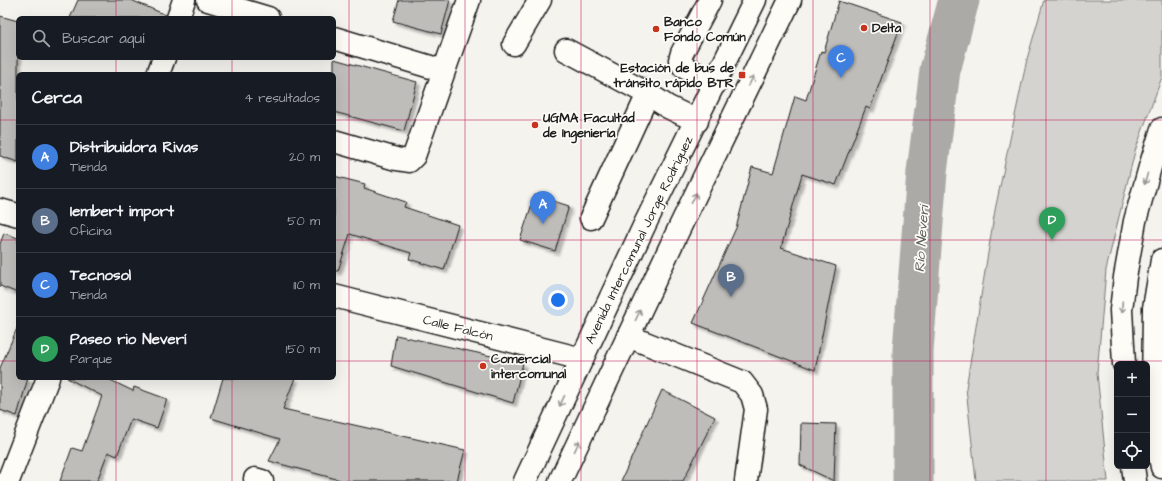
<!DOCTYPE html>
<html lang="es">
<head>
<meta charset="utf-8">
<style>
	body { margin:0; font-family:"Architects Daughter",sans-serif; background:#20242c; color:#f1f3f6 }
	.controls { position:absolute; right:12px; bottom:12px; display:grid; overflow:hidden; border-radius:6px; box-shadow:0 4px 16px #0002 }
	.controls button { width:36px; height:36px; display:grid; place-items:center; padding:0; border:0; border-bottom:1px solid #363941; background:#171b24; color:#f1f3f6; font:20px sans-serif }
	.you { position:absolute; left:558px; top:300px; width:14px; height:14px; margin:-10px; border:3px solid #fff; border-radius:50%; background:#1a73e8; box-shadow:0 0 0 6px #1a73e833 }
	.badge { display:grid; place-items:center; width:26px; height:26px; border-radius:50%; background:#ea580c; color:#fff; font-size:13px; font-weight:700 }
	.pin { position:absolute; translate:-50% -33px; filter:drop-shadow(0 1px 2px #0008) }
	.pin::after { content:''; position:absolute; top:21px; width:14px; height:12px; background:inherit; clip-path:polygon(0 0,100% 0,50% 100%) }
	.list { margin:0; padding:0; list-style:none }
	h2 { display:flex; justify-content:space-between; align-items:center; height:52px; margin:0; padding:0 16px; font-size:17px }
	h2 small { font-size:13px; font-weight:400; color:#9ea1a6 }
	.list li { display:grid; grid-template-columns:26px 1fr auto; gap:12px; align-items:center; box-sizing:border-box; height:64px; padding:0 16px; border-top:1px solid #363941 }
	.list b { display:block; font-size:15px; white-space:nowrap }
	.list p { margin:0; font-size:13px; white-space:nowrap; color:#9ea1a6 }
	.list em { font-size:13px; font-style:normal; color:#9ea1a6 }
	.icon { flex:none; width:22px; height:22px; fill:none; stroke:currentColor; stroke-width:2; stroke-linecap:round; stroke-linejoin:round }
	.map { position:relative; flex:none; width:1162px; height:481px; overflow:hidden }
	.search { position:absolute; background:#171b24; box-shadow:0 4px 16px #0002; left:16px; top:16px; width:320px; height:44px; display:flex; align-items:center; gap:10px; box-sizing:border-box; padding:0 14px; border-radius:6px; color:#9ea1a6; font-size:15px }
	.panel { position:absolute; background:#171b24; box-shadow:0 4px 16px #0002; left:16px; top:72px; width:320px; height:308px; border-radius:6px }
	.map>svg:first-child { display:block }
	.green { fill:#d4d3cf; stroke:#787876 }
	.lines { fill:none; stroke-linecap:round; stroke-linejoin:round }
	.river { stroke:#abaaa6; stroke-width:41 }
	.building { fill:#bebdba; stroke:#1c1c1c; filter:url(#shadow) }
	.minor-casing { stroke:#1c1c1c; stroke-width:25 }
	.major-casing { stroke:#1c1c1c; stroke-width:25 }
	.minor { stroke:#fdfcf7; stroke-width:22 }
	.major { stroke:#fdfcf7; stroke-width:22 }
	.oneway { stroke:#989794 }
	.grid { fill:none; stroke:#c2185b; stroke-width:1; stroke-opacity:0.55 }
	.poi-dot { fill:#c8321e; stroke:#fdfcf7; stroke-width:1.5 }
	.labels { text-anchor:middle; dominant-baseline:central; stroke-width:3.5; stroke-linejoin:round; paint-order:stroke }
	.poi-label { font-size:13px; font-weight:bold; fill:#1c1c1c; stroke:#fdfcf7; text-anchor:start }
	.street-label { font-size:13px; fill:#1c1c1c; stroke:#fdfcf7 }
	.water-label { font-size:14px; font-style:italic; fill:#5c5c5a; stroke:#fdfcf7 }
</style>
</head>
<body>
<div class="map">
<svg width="1162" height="481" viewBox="0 0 1162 481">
	<defs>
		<filter id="shadow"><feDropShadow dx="3.5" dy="3.5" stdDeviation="1" flood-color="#0004"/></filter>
	</defs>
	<rect width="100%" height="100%" fill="#f4f3ee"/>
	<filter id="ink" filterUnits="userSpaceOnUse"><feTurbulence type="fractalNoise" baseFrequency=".025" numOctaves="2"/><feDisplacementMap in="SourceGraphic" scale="8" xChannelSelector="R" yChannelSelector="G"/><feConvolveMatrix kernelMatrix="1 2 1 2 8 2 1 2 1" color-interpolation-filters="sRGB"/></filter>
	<g filter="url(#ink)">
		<!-- green -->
		<path class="green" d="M1044,0H1162V77L1135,151L1106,270L1097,373L1108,481H976L966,388L995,210L1027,59Z"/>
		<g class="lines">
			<!-- river -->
			<path class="river" d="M913,481V350L927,172L940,70L959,0"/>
		</g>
		<!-- building -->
		<path class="building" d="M78,0H131L166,15V18H70Z
			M399,0H450L441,34L393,21Z
			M839,1L902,22L870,109L866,107L836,185L802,174L781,248L836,266L815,370L693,323L736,228L752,167L773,173L795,96L806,100L821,51L824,52Z
			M0,16L18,21V162L0,156Z
			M334,59L417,82L404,131L334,112Z
			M334,176L365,184L364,188L406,202L404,207L458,225L444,270L409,259L411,253L350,234L338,271H334Z
			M535,195L569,206L555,251L520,240Z
			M4,233L18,238V293L0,286V244Z
			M18,326V378H28L17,416L0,410V368Z
			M396,335L523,363L513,403L391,366Z
			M67,378H106L133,391L134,387L167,399L157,428L131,419L117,456L108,452L97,481H60L72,448L82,451L102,396Z
			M223,378H295L283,409L465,450L457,481H344L269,461L280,439L211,418Z
			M662,390L715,417L683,481H621Z
			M801,423L836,424L834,481L800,465Z"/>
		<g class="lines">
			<!-- minor casing -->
			<g class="minor-casing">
				<path id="minor" d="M208,0L268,18
					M710,0L682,53L680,60L684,67L715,84
					M178,18L184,0
					M334,38L444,71L469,0
					M514,44L540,0
					M566,50L648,94L668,107L697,121
					M158,74L164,58
					M334,141L396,159L409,161L414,156L444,71
					M0,210L18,215
					M591,218L648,94
					M1162,260L1154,308L1153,399L1159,452L1162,467
					M334,296L582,359
					M628,336L742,382L752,395L756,409L746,481
					M1124,364L1121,310L1125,277L1135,221L1150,167L1162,129
					M1133,466L1135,481
					M255,479L262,481
					M8,481L48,378"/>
			</g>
			<!-- major casing -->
			<g class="major-casing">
				<path id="major" d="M525,481L645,224L755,0
					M560,481L676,235L790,0"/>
			</g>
			<!-- minor -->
			<use href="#minor" class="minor"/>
			<!-- major -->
			<use href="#major" class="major"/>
		</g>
		<!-- one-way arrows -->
		<defs><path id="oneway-shaft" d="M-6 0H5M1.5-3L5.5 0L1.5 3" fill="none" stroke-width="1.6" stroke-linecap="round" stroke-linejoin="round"/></defs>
		<g class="oneway">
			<use href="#oneway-shaft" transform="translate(751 81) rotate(-64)"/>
			<use href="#oneway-shaft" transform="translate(1146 179) rotate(105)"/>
			<use href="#oneway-shaft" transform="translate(694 198) rotate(-64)"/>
			<use href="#oneway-shaft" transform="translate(1122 307) rotate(93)"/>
			<use href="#oneway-shaft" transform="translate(638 315) rotate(-65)"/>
			<use href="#oneway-shaft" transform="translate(562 401) rotate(115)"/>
			<use href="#oneway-shaft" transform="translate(577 446) rotate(-65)"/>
		</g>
	</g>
	<!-- grid -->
	<path class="grid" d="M116,0V18M232,0V18M349,0V481M465,0V481M581,0V481M697,0V481M813,0V481M930,0V481M1046,0V481M116,58V74M232,58V74M0,120H18M334,120H1162M0,240H18M334,240H1162M0,361H18M334,361H1162M116,378V481M232,378V481"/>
	<!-- markers -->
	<g class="poi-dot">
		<circle cx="864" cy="28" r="4"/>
		<circle cx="656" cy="29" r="4"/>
		<rect x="738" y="71" width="8" height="8" rx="2"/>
		<circle cx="535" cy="125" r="4"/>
		<circle cx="483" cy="366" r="4"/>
	</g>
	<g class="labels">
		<!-- poi labels -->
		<g class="poi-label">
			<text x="664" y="22">Banco<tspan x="664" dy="15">Fondo Común</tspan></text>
			<text x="872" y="28">Delta</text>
			<text x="734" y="68" text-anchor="end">Estación de bus de<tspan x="734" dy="15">tránsito rápido BTR</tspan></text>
			<text x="543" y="118">UGMA Facultad<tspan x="543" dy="15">de Ingeniería</tspan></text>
			<text x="491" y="359">Comercial<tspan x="491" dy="15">intercomunal</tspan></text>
		</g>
		<!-- street labels -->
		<g class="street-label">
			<text transform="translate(639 240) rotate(-64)">Avenida Intercomunal Jorge Rodriguez</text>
			<text transform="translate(458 328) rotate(14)">Calle Falcón</text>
		</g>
		<!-- water labels -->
		<g class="water-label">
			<text transform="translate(922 239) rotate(-86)">Río Neverí</text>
		</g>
	</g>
</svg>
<div class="controls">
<button>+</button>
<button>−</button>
<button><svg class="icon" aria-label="locate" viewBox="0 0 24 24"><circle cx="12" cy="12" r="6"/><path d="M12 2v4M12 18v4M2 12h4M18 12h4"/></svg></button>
</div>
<div class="you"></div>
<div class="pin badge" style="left:543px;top:224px;background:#3f7fe0">A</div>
<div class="pin badge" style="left:731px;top:297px;background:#5c6f8a">B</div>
<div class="pin badge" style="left:841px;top:78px;background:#3f7fe0">C</div>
<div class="pin badge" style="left:1052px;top:240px;background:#2e9e5b">D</div>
<div class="search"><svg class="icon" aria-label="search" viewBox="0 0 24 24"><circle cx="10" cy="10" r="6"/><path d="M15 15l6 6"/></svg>Buscar aquí</div>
<section class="panel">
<h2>Cerca<small>4 resultados</small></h2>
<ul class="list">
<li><span class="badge" style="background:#3f7fe0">A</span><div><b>Distribuidora Rivas</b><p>Tienda</p></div><em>20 m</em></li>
<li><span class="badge" style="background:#5c6f8a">B</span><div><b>Iembert import</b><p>Oficina</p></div><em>50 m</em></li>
<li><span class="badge" style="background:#3f7fe0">C</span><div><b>Tecnosol</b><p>Tienda</p></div><em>110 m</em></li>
<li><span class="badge" style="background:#2e9e5b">D</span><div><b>Paseo rio Neverí</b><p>Parque</p></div><em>150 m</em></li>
</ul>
</section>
</div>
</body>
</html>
